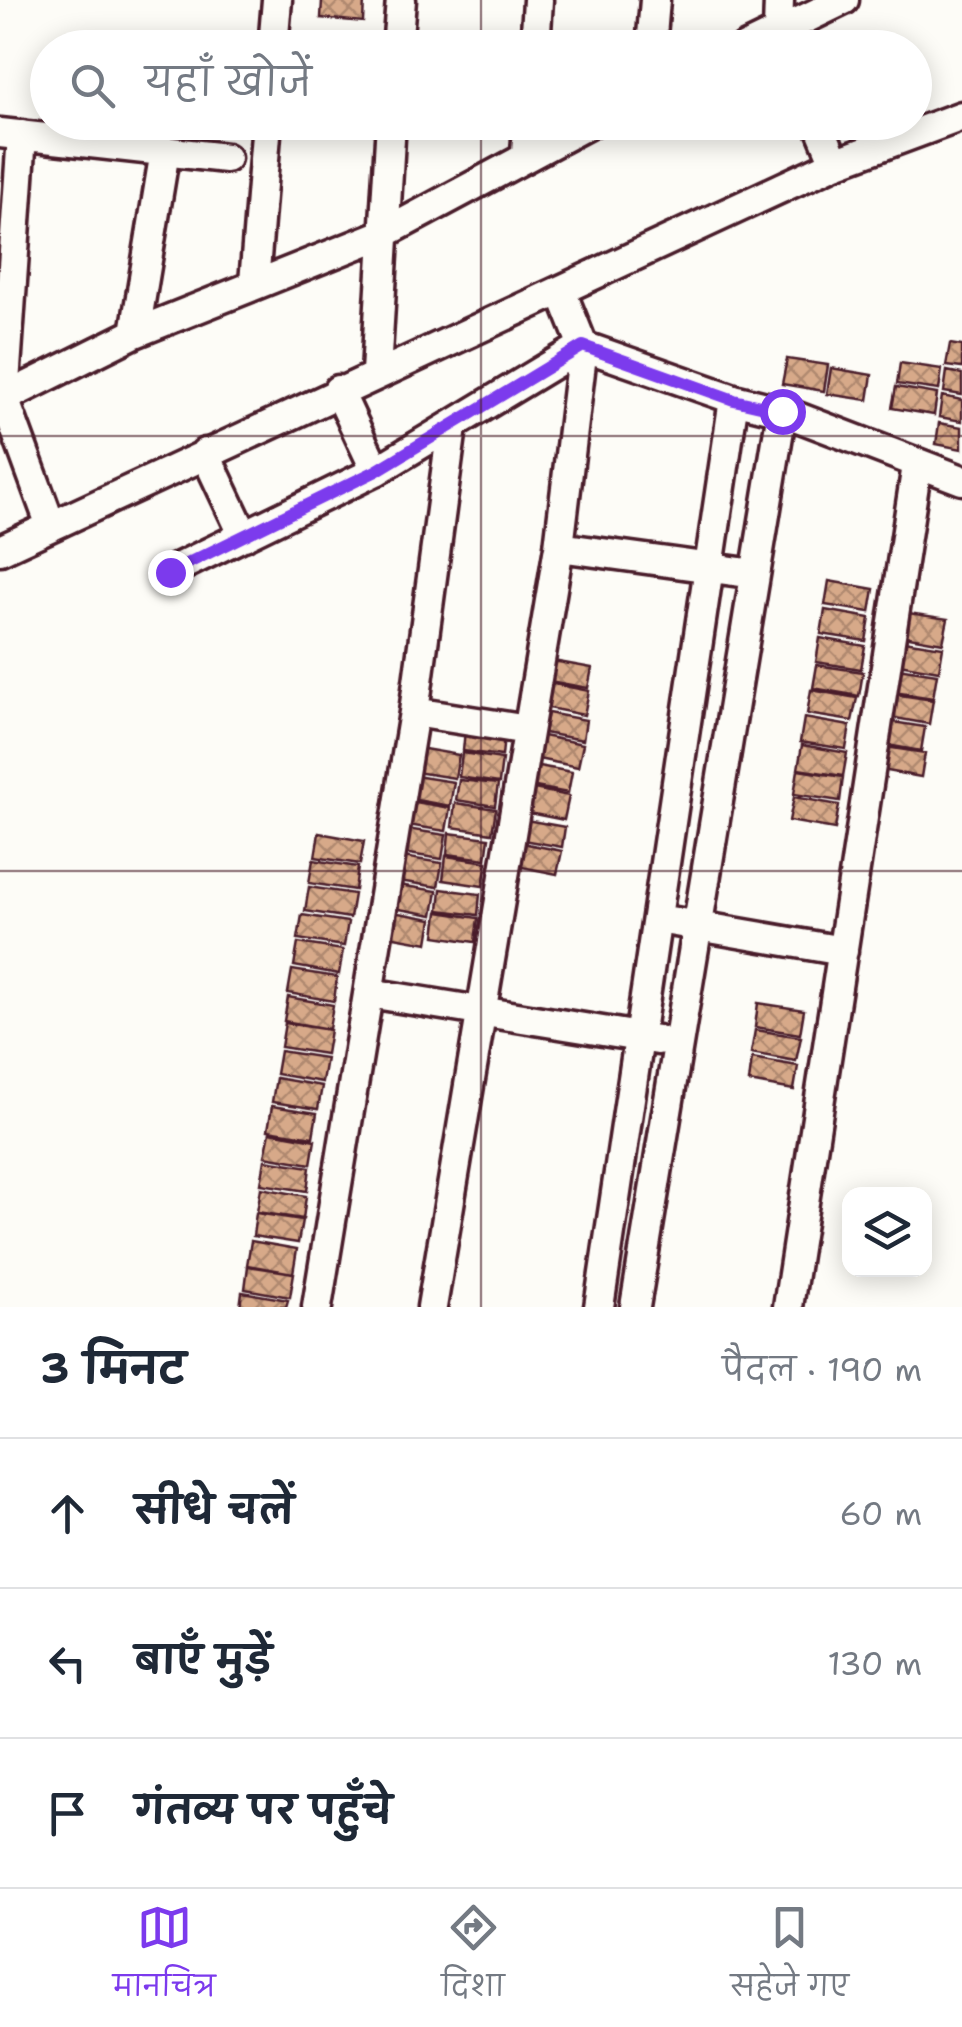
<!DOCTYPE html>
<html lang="hi">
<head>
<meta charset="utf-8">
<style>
	body { margin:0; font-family:"Shantell Sans","Playpen Sans Deva",sans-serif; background:#f6f6f7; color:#1f2937 }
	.controls { position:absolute; right:30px; bottom:30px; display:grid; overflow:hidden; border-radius:20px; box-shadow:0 5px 25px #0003 }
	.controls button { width:90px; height:90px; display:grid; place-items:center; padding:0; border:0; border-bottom:2px solid #e0e1e3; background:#fff; color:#1f2937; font:50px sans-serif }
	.stop { position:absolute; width:30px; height:30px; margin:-22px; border:8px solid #7c3aed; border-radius:50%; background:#fff }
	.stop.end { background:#7c3aed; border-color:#fff; box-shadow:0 2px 10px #0008 }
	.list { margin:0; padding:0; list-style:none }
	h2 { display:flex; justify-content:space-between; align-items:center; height:130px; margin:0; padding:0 40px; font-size:42px }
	h2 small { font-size:32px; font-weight:400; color:#747a83 }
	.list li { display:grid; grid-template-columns:65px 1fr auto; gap:30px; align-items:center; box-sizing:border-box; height:150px; padding:0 40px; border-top:2px solid #e0e1e3 }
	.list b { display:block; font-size:38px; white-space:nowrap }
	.list em { font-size:32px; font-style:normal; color:#747a83 }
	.icon { flex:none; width:55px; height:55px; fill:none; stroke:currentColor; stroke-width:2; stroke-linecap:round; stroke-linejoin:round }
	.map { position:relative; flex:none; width:962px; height:1307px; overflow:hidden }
	.search { position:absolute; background:#fff; box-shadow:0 5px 25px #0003; left:30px; right:30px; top:30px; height:110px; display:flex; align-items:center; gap:25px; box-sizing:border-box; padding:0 35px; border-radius:55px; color:#747a83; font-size:38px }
	.sheet { height:580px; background:#fff }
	nav { display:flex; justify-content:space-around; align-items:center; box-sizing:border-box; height:140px; border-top:2px solid #e0e1e3; background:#fff; font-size:28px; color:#747a83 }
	nav a { display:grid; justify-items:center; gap:5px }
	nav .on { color:#7c3aed }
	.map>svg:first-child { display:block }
	.building { fill:url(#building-cross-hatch); stroke:#4a1f2b; stroke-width:2.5 }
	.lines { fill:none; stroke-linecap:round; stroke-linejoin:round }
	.minor-casing { stroke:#4a1f2b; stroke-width:35 }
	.minor { stroke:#fdfcf7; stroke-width:28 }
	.route { stroke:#7c3aed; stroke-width:12 }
	.grid { fill:none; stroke:#4a1f2b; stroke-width:2.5; stroke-opacity:0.55 }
</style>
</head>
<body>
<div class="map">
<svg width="962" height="1307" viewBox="0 0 962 1307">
	<defs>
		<pattern id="building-cross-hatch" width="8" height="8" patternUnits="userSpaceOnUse" patternTransform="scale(2.5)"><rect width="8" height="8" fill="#d7a989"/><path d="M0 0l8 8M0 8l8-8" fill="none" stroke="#b08970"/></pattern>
	</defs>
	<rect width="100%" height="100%" fill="#fdfcf7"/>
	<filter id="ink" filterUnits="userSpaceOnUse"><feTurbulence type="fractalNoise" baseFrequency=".01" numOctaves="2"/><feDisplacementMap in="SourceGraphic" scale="20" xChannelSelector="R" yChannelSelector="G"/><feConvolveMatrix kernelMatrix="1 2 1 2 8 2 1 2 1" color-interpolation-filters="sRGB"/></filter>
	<g filter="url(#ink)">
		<!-- building -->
		<path class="building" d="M322,0H364L363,22L321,18Z
			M950,344L962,346V368L946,366Z
			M787,359L828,365L824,391L782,384Z
			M900,363L942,369L939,390L897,384Z
			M831,368L872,375L868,400L827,394Z
			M947,371L962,374V395L944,392Z
			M896,387L937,394L934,415L892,408Z
			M942,396L962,400V421L939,417Z
			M939,423L962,427V449L936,444Z
			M829,581L874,589L870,612L825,605Z
			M825,610L870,618L866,641L821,634Z
			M902,612L948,619L943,643L898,635Z
			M820,638L865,646L861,669L816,662Z
			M897,640L943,647L939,671L893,663Z
			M553,661L592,668L588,688L549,681Z
			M817,665L863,672L859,696L813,688Z
			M891,667L937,674L933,698L887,691Z
			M549,683L589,691L584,715L544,707Z
			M811,690L857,698L852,721L807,714Z
			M887,693L933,700L929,724L884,716Z
			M548,713L586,720L583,740L544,733Z
			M804,718L850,726L846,749L800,742Z
			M880,720L925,727L921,751L876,743Z
			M465,730L504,735L502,756L463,751Z
			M543,736L583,744L578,767L538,759Z
			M802,745L847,753L843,776L798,769Z
			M879,746L925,753L921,777L876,769Z
			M413,747L459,755L455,778L409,771Z
			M462,753L502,759L499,783L459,777Z
			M533,765L572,772L568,793L530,786Z
			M798,770L843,777L840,801L794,794Z
			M409,775L454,782L450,806L405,798Z
			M459,780L498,784L495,806L456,800Z
			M529,788L569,796L564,820L524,812Z
			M794,797L839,805L835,829L789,821Z
			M404,800L450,808L446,831L401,824Z
			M455,803L496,809L492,833L452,827Z
			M526,820L565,827L562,847L523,840Z
			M400,828L446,835L442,859L396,852Z
			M319,833L364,841L360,864L315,857Z
			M449,833L489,838L486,859L447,854Z
			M522,843L562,851L557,874L517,866Z
			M396,856L442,863L438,887L392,880Z
			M446,856L487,862L483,886L443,880Z
			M313,860L358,867L355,890L309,883Z
			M392,884L437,891L433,915L388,907Z
			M309,887L354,894L350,918L305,911Z
			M441,889L480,894L478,915L439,910Z
			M387,911L432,919L428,943L383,935Z
			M438,912L478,918L475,942L435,936Z
			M302,915L348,922L344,946L298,939Z
			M298,943L343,950L339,974L294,966Z
			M292,970L337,977L334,1001L288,993Z
			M288,997L333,1005L329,1029L284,1021Z
			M758,1003L804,1010L800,1034L755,1027Z
			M285,1023L330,1030L326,1054L281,1047Z
			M755,1030L801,1037L796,1061L751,1053Z
			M280,1051L326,1058L322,1082L276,1074Z
			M752,1058L798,1066L794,1090L749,1082Z
			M276,1078L322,1086L318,1109L272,1102Z
			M272,1106L317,1113L313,1137L268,1130Z
			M270,1132L315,1140L311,1164L265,1156Z
			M265,1160L310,1167L307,1191L261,1184Z
			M261,1188L306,1196L303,1219L257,1212Z
			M256,1213L302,1220L298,1243L253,1236Z
			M251,1241L297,1249L293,1273L247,1265Z
			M248,1266L294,1273L290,1297L245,1289Z
			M242,1292L288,1300L286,1307H240Z"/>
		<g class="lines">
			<!-- minor casing -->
			<g class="minor-casing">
				<path id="minor" d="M779,0L778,31L785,46
					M273,48L277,0
					M397,48L401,0
					M535,48L538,0
					M651,48L655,0
					M745,48L844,0
					M818,122L835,163
					M0,133L226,158
					M22,135L4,398L51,526
					M526,154L528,122
					M254,283L267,122
					M135,333L165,151
					M376,372L391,122
					M338,390L376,471
					M0,400L135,333L383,234L592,122
					M205,453L244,536
					M559,547L755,574
					M0,550L835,163L962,116
					M169,572L376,471L583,346L734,399L782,411L962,480
					M414,712L528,730
					M658,919L843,951
					M369,993L658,1040
					M317,1307L414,712L452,427
					M432,1307L559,547L583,346L561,291
					M599,1307L734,399
					M635,1307L782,411
					M788,1307L917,465"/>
			</g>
			<!-- minor -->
			<use href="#minor" class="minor"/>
		</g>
	</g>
	<g class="lines" filter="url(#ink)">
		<!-- route -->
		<path class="route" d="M170,572L376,471L583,346L734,400L782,411"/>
	</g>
	<!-- grid -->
	<path class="grid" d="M481,0V48M481,122V1307M0,436H962M0,871H962"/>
</svg>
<div class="controls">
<button><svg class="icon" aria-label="layers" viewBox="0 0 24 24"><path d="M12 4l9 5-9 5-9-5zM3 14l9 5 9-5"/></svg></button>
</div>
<div class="stop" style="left:782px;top:411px"></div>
<div class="stop end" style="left:170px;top:572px"></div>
<div class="search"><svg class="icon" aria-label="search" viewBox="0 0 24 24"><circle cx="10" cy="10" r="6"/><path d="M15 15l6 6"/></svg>यहाँ खोजें</div>
</div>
<section class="sheet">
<h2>3 मिनट<small>पैदल · 190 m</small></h2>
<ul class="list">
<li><svg class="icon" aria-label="ahead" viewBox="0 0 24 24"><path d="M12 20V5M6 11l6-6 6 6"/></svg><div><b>सीधे चलें</b></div><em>60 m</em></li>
<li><svg class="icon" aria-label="left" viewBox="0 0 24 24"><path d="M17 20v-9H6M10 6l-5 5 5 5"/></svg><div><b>बाएँ मुड़ें</b></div><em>130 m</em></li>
<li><svg class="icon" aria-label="arrive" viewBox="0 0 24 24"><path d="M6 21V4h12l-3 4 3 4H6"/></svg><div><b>गंतव्य पर पहुँचे</b></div></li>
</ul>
</section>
<nav>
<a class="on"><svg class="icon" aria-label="map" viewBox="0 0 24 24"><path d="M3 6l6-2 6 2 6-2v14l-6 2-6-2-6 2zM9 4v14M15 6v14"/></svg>मानचित्र</a>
<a><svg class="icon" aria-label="directions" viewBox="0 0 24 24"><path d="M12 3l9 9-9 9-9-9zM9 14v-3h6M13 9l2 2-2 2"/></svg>दिशा</a>
<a><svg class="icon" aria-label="saved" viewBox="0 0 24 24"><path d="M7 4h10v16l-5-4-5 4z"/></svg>सहेजे गए</a>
</nav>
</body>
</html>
